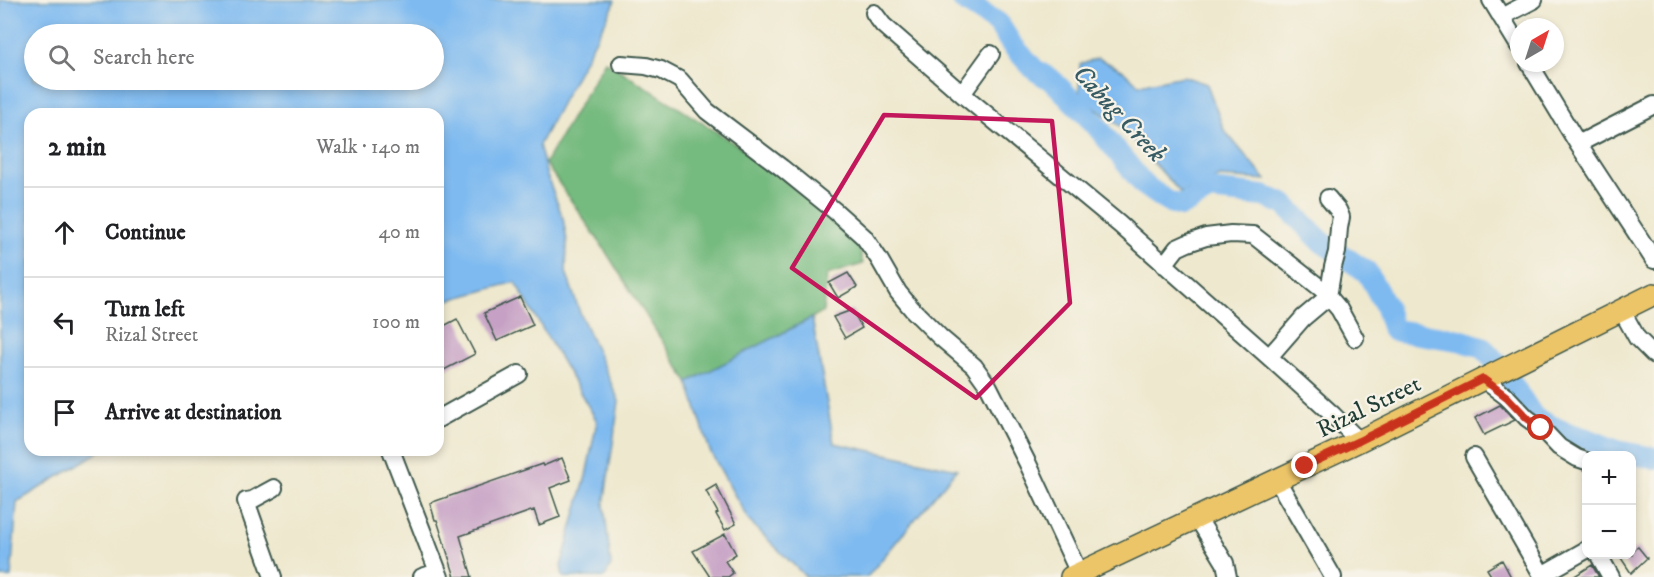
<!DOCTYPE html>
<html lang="en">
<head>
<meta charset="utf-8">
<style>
	body { margin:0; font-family:"IM FELL DW Pica",serif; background:#f2f2f2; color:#202124 }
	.controls { position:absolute; right:18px; bottom:18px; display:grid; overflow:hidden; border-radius:12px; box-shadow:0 3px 9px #0003 }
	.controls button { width:54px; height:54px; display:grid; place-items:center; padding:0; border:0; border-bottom:2px solid #e0e0e0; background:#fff; color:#202124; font:30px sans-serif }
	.compass { position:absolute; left:1510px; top:18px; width:54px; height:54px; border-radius:50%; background:#fff; box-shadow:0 3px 9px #0003; rotate:39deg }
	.stop { position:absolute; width:18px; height:18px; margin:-14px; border:4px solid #c8321e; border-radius:50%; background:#fff }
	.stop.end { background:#c8321e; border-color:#fff; box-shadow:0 2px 6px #0008 }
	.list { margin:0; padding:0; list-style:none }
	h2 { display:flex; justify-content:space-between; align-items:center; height:78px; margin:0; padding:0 24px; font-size:26px }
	h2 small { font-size:20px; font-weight:400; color:#757577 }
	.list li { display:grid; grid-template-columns:39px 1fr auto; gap:18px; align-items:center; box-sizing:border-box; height:90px; padding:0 24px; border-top:2px solid #e0e0e0 }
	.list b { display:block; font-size:22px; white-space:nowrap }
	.list p { margin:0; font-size:20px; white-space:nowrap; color:#757577 }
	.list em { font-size:20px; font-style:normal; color:#757577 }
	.icon { flex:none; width:33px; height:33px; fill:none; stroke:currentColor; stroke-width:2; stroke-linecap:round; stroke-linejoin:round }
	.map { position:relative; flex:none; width:1654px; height:577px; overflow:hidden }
	.search { position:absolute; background:#fff; box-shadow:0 3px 9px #0003; left:24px; top:24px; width:420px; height:66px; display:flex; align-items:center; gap:15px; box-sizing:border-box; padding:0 21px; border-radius:33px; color:#757577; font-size:22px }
	.panel { position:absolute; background:#fff; box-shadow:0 3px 9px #0003; left:24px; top:108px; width:420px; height:348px; border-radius:18px }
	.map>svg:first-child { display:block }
	.forest { fill:#75ba7e; stroke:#4a7c59; stroke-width:1.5 }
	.water { fill:#7ebaf0; stroke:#4e7c92; stroke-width:1.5; fill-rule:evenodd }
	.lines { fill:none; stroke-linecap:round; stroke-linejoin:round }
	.river { stroke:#7ebaf0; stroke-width:22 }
	.building { fill:#c6a0c5 }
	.minor-casing { stroke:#3e574b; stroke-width:20 }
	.major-casing { stroke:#3e574b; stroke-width:24 }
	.minor { stroke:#fff; stroke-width:16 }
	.major { stroke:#edc569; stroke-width:21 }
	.route { stroke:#c8321e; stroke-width:8 }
	.marked { fill:none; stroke:#c2185b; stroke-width:4.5; stroke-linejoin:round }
	.labels { text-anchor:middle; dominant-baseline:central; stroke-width:4.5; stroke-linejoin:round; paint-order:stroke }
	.street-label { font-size:24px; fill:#1f3d34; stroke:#f7f3e8 }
	.water-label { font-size:26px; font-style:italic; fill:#375c63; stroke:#f7f3e8 }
</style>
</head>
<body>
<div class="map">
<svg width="1654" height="577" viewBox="0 0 1654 577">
	<rect width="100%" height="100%" fill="#f7f3e8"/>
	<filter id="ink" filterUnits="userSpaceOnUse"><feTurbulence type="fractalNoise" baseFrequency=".0167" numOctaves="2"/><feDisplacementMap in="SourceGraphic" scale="12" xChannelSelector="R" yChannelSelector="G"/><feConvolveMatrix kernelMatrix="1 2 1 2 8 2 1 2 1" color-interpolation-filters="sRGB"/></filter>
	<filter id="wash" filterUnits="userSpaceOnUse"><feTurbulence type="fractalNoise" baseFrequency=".008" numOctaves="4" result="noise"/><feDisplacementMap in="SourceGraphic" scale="24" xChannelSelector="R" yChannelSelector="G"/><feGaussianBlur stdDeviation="1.35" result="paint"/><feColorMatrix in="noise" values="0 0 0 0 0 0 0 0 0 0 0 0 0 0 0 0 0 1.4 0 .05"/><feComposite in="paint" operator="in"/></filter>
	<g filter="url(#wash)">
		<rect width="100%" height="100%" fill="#eee8ce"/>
		<!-- forest -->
		<path class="forest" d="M605,61L756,157L858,240L863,264L827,275L823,312L688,382L601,244L545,163Z"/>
		<!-- water -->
		<path class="water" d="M0,0H615L613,7L539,145L547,176L563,218L567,241L566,272L580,313L619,401L604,505L611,565L605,577H563L561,566L586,476L597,421L515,282L438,303V114H30V450H102L17,502L11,577H0ZM434,34V80H34V34Z
			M1098,58L1122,70L1139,85L1183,76L1207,84L1224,130L1266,180L1220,177L1181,193L1120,126L1079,97L1080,64Z
			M812,318L834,443L957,469L867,577H806L749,521L710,451L688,382Z"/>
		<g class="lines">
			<!-- river -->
			<path class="river" d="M963,0L998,23L1012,45L1035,70L1053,81L1095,124L1144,185L1167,201L1181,206L1210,190L1263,196L1284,204L1322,242L1367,272L1385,305L1393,330L1459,340L1482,347L1503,370L1534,418L1564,432L1587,439L1617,451L1654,458"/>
		</g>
		<g id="blocks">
			<!-- building -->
			<path class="building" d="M848,273L857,287L838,298L829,283Z
				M520,297L533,325L497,341L484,313Z
				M852,310L862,328L845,338L833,317Z
				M457,319L475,354L438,373V329Z
				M1500,405L1515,420L1484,435L1475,418Z
				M562,458L571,480L550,488L560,517L539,525L534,510L460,536L472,577H455L437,520H435L430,503L542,464L543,466Z
				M716,485L736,524L725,530L716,514L718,513L706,491Z
				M725,534L736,554L725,561L733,573L728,577H710L693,551Z
				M1638,547L1647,558L1631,573L1621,558L1626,555H1632V551Z
				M1502,560L1511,577H1492L1487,569Z
				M1592,565L1599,577H1573Z"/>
		</g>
	</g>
	<g filter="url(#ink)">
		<use href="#blocks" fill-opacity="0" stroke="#3e574b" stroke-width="1.5"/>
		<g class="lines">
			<!-- minor casing -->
			<g class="minor-casing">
				<path id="minor" d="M1491,0L1519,46
					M874,13L883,25L962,94
					M1501,17L1534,0
					M991,54L962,94L1119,224L1269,357L1333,415L1359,441
					M1529,63L1578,144L1654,260
					M621,64L646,66L661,70L680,80L707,111L782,168L835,211L864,237L879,259L898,292L912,309L940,337L974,366L989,387L1028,464L1079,573
					M1578,144L1654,105
					M1164,265L1177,248L1188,243L1206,237L1231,234L1253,235L1323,290L1339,309L1355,338
					M1622,311L1637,338L1654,355
					M1269,357L1303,318L1328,297L1333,267L1337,252L1339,228L1341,217L1338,210L1328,198
					M1483,379L1507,397L1527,418L1541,428L1559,447L1577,458L1586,461
					M438,419L519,374
					M391,450L440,577
					M1474,457L1542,575L1586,550
					M1277,480L1333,577
					M1197,517L1225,563L1228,577
					M1598,554L1611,577
					M273,577L246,501L252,500L274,488
					M422,577L438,572"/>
			</g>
			<!-- major casing -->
			<g class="major-casing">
				<path id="major" d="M1071,577L1359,441L1654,294"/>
			</g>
			<!-- minor -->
			<use href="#minor" class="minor"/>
			<!-- major -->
			<use href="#major" class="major"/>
		</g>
	</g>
	<g class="lines" filter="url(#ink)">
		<!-- route -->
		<path class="route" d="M1305,466L1359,441L1483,379L1507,397L1527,418L1541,428"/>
	</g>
	<!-- marked area -->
	<path class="marked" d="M884,115L1052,121L1070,303L976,398L792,268Z"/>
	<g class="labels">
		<!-- street labels -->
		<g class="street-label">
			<text transform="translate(1369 407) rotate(-26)">Rizal Street</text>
		</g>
		<!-- water labels -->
		<g class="water-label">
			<text transform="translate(1119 114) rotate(47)">Cabug Creek</text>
		</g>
	</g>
</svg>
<div class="controls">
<button>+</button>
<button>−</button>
</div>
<svg class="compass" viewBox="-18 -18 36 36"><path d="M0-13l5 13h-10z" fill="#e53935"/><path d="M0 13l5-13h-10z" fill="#757577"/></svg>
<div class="stop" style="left:1541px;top:428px"></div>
<div class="stop end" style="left:1305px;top:466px"></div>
<div class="search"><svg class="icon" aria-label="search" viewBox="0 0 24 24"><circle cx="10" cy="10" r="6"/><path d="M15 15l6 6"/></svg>Search here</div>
<section class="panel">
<h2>2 min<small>Walk · 140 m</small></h2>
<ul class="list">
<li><svg class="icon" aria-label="ahead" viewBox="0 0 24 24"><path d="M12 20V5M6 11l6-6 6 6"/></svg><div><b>Continue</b></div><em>40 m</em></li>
<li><svg class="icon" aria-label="left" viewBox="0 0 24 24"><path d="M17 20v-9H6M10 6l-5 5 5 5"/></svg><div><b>Turn left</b><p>Rizal Street</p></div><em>100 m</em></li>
<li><svg class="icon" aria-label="arrive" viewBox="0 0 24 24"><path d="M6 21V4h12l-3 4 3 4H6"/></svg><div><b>Arrive at destination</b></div></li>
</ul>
</section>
</div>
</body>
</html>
